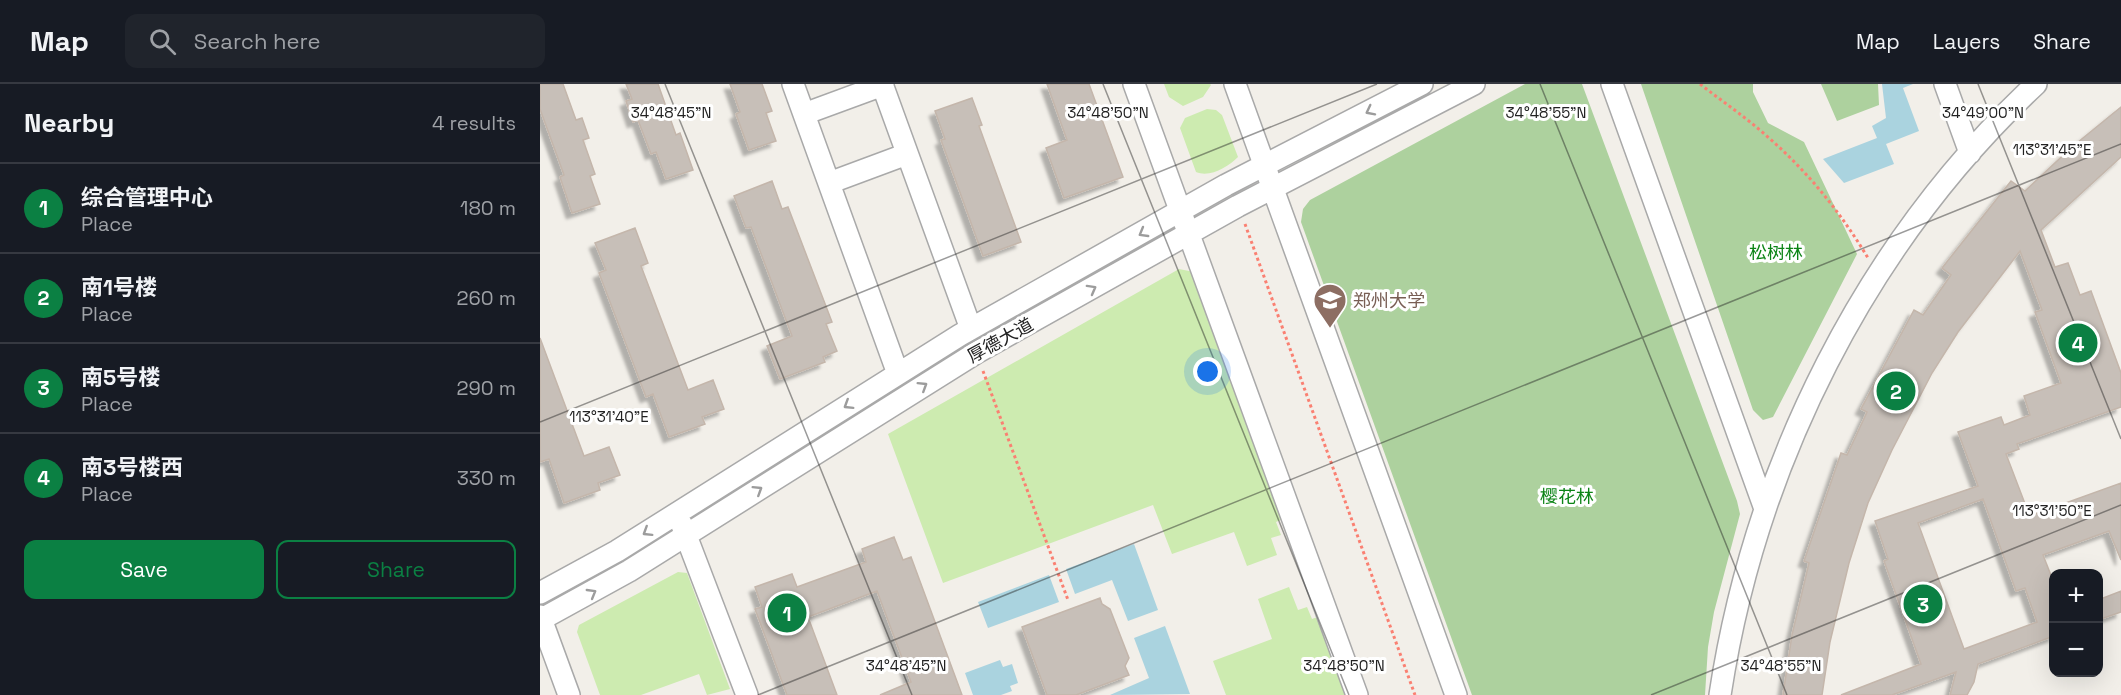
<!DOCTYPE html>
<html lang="en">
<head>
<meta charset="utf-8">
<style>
	body { margin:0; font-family:"Space Grotesk","Noto Sans SC",sans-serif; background:#20242c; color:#f1f3f6 }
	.controls { position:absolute; right:18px; bottom:18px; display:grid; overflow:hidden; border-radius:12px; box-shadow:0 6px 24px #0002 }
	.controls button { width:54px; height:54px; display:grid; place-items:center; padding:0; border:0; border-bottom:2px solid #363941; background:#171b24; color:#f1f3f6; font:30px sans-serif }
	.you { position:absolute; left:668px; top:288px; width:21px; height:21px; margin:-15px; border:4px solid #fff; border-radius:50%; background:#1a73e8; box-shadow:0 0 0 9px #1a73e833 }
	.badge { display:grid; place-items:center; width:39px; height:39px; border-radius:50%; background:#0b8043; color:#fff; font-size:20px; font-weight:700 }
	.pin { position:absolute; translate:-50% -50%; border:3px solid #fff; box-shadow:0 2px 6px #0006 }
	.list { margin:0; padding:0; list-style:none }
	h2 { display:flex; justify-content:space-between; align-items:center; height:78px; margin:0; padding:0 24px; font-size:26px }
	h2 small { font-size:20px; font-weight:400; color:#9ea1a6 }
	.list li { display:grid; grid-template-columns:39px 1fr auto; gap:18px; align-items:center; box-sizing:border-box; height:90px; padding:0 24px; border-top:2px solid #363941 }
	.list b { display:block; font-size:22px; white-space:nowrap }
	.list p { margin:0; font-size:20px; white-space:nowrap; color:#9ea1a6 }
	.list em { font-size:20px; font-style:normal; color:#9ea1a6 }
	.actions { display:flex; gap:12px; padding:18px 24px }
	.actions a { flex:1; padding:14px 0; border:2px solid #0b8043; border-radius:12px; text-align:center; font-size:21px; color:#0b8043 }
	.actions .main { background:#0b8043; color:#fff }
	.icon { flex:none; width:33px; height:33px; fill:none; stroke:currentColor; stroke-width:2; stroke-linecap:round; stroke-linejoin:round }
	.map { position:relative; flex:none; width:1581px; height:611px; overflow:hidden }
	header { display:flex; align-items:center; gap:36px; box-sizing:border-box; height:84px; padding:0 30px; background:#171b24; border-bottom:2px solid #363941 }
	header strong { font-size:28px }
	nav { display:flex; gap:33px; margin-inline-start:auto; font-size:21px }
	.search { width:420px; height:54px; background:#20242c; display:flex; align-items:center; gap:15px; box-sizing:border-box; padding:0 21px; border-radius:12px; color:#9ea1a6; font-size:22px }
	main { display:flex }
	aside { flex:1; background:#171b24 }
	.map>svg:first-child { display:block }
	.grass { fill:#cdebb0 }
	.forest { fill:#add19e }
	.water { fill:#aad3df }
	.building { fill:#c7bfb8; stroke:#c4b6ab; stroke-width:1.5; fill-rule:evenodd; filter:url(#shadow) }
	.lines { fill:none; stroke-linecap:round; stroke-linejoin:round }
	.minor-casing { stroke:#a9a9a9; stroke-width:24 }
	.path { stroke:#fa8072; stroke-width:3; stroke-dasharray:3 3; stroke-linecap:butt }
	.minor { stroke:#fff; stroke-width:21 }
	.oneway { stroke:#9c9c9c }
	.ticks { fill:none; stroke:#222; stroke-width:1.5; stroke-opacity:0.45 }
	.labels { text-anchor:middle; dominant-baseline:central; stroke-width:6; stroke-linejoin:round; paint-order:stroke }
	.park-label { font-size:18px; fill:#0c8416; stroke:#fff }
	.education-label { font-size:18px; fill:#785e54; stroke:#fff; text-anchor:start }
	.street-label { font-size:18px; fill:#222; stroke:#fff }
	.ticks-label { font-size:15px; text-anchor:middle; fill:#222; stroke:#fff; stroke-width:6; stroke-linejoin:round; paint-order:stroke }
</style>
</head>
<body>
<header>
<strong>Map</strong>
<div class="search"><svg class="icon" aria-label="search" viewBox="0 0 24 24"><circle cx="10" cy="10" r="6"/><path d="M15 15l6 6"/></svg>Search here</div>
<nav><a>Map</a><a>Layers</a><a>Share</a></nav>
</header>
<main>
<aside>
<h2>Nearby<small>4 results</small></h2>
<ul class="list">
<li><span class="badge">1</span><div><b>综合管理中心</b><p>Place</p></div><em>180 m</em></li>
<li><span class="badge">2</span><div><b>南1号楼</b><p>Place</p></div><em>260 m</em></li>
<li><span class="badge">3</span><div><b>南5号楼</b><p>Place</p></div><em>290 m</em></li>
<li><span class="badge">4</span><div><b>南3号楼西</b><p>Place</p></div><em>330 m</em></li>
</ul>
<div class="actions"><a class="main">Save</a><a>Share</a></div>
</aside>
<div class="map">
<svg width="1581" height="611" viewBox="0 0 1581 611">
	<defs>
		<filter id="shadow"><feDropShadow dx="-5.5" dy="5.5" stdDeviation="1.5" flood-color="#0004"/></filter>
	</defs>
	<rect width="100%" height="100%" fill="#f2efe9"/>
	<!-- grass -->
	<path class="grass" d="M624,0H670L671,1L663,13L643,22L629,13Z
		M667,25L676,26L682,31L698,73C688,83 670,94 656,88L640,44L645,34Z
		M639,185L654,188L745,434L736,438L741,451L731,454L737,471L707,482L694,448L632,470L613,421L403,499L348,350Z
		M138,488L147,489L190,605L167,611L159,590L101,611H60L37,548L39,541Z
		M749,503L758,526L767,523L772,535L780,532L810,611H686L673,577L732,555L718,515Z"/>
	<!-- forest -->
	<path class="forest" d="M985,0H1042L1197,417L1200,430L1174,528L1168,563L1165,611H932L761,138L763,125L770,116Z
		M1101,0H1213V8L1228,39L1264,58L1317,170L1233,333L1223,336L1213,326Z
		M1281,0H1338L1339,21L1297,37Z"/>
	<!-- water -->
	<path class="water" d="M1342,0H1373L1363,4L1379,47L1346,60L1354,80L1304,99L1283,75L1337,54L1332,42L1346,34Z
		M594,460L618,526L588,537L572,496L535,510L526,485Z
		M509,491L519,518L448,544L438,518Z
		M625,542L650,610L570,611L609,594L594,554Z
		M460,576L463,583L472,580L478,599L470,602L472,607L461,611H433L425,589Z"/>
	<!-- building -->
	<path class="building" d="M0,0H23L36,36L42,34L49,54L43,56L55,90L50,92L60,120L32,129L20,93L24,91L0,25Z
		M86,0H118L136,51L140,49L153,86L126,95L116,68L111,70L98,36L93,38L86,17L92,15Z
		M190,0H222L232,27L226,29L236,57L209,66L196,30L200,28Z
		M507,0H549L583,93L524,114L506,64L527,56Z
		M432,14L442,41L439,42L481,158L443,172L401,56L405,55L395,27Z
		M1581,23V73L1501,146L1515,183L1528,179L1540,211L1551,207L1581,289V323L1477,360L1479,365L1466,370L1487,425L1492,423L1495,430L1581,399V476L1569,447L1503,471L1514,499V552L1438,580L1434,598L1427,611H1410L1416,588L1352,611H1301L1381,580L1344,477L1348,475L1335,437L1438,402L1418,348L1461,333L1464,341L1490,331L1484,312L1521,299L1495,228L1502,226L1480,167L1418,248L1392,289L1352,366L1328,419L1309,479L1290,558L1282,611H1243L1252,551L1269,479L1264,477L1301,369L1307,371L1327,328L1321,325L1374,226L1383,231L1411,191L1402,184L1471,97L1485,107L1532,63ZM1443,415L1476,507L1485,504L1497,538L1424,565L1378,439Z
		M232,97L242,125L248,123L292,238L286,240L297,267L283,273L285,278L240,295L227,262L252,252L211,143L206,144L194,112Z
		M95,144L108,179L101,182L148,306L173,296L184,325L162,333L165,340L129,353L113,310L106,313L59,189L66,186L55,159Z
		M0,254L44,372L69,363L80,391L58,399L60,406L24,419L9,375L0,378Z
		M354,453L363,476L371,473L422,611H340L371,598L337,507L268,533L297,611H247L215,525L222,523L215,503L252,490L257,503L326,478L322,465Z
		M1581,507V528L1558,536V516Z
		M560,514L562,520L570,525L589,574L585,582L589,591L536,611H507L482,543Z"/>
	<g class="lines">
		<!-- minor casing -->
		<g class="minor-casing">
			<path id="minor" d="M253,0L358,290
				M342,0L431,245
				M594,0L817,611
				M695,0L916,611
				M1072,0L1225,425
				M1405,0L1430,69
				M264,30L343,1
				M289,99L367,70
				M142,441L207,611
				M0,509L77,467L420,251L686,101L882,0
				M0,532L29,611
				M0,536L89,487L436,269L698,122L934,0
				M1180,611C1215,381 1325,160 1496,0"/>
		</g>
		<!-- path -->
		<path class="path" d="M1160,0C1183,18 1207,34 1229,54C1268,88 1301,129 1328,174
			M705,140L875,611
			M443,287L528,516"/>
		<!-- minor -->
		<use href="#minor" class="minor"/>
	</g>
	<!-- one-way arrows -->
	<defs><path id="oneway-chevron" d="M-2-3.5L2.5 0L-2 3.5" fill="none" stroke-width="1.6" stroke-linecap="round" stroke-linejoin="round" transform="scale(1.5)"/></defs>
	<g class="oneway">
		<use href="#oneway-chevron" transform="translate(830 27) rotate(153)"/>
		<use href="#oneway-chevron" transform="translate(603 149) rotate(150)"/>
		<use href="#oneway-chevron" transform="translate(552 205) rotate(-29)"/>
		<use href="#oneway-chevron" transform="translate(383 302) rotate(-32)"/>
		<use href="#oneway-chevron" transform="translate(308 321) rotate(148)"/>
		<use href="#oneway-chevron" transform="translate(218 406) rotate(-32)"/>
		<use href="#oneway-chevron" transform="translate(107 448) rotate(148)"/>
		<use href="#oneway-chevron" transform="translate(52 509) rotate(-30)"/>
	</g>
	<!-- ticks -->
	<path class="ticks" d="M125,0L372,611M563,0L809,611M1000,0L1247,611M1438,0L1581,355M0,338L837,0M218,611L1581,60M1111,611L1581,421"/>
	<!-- icons -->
	<defs>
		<g id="university-pin" transform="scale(1.725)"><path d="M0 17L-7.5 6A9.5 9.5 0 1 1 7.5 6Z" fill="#8d6e63" stroke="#fff"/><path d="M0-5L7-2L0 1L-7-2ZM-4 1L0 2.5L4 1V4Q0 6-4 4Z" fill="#fff"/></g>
	</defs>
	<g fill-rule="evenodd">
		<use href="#university-pin" x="790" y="216"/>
	</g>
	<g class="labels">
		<!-- park labels -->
		<g class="park-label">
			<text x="1236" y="168">松树林</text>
			<text x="1027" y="412">樱花林</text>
		</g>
		<!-- education labels -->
		<g class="education-label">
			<text x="813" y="216">郑州大学</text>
		</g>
		<!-- street labels -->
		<g class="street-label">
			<text transform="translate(460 256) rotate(-29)">厚德大道</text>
		</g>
	</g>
	<g class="ticks-label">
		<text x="131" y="34">34°48'45"N</text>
		<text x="568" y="34">34°48'50"N</text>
		<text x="1006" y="34">34°48'55"N</text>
		<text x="1443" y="34">34°49'00"N</text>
		<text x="1512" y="71">113°31'45"E</text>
		<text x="69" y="338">113°31'40"E</text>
		<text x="1512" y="432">113°31'50"E</text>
		<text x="366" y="587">34°48'45"N</text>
		<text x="804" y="587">34°48'50"N</text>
		<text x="1241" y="587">34°48'55"N</text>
	</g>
</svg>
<div class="controls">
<button>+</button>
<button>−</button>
</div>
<div class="you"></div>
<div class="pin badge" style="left:247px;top:529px">1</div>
<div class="pin badge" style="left:1356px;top:307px">2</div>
<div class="pin badge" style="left:1383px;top:520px">3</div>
<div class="pin badge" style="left:1538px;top:259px">4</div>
</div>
</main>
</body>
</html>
